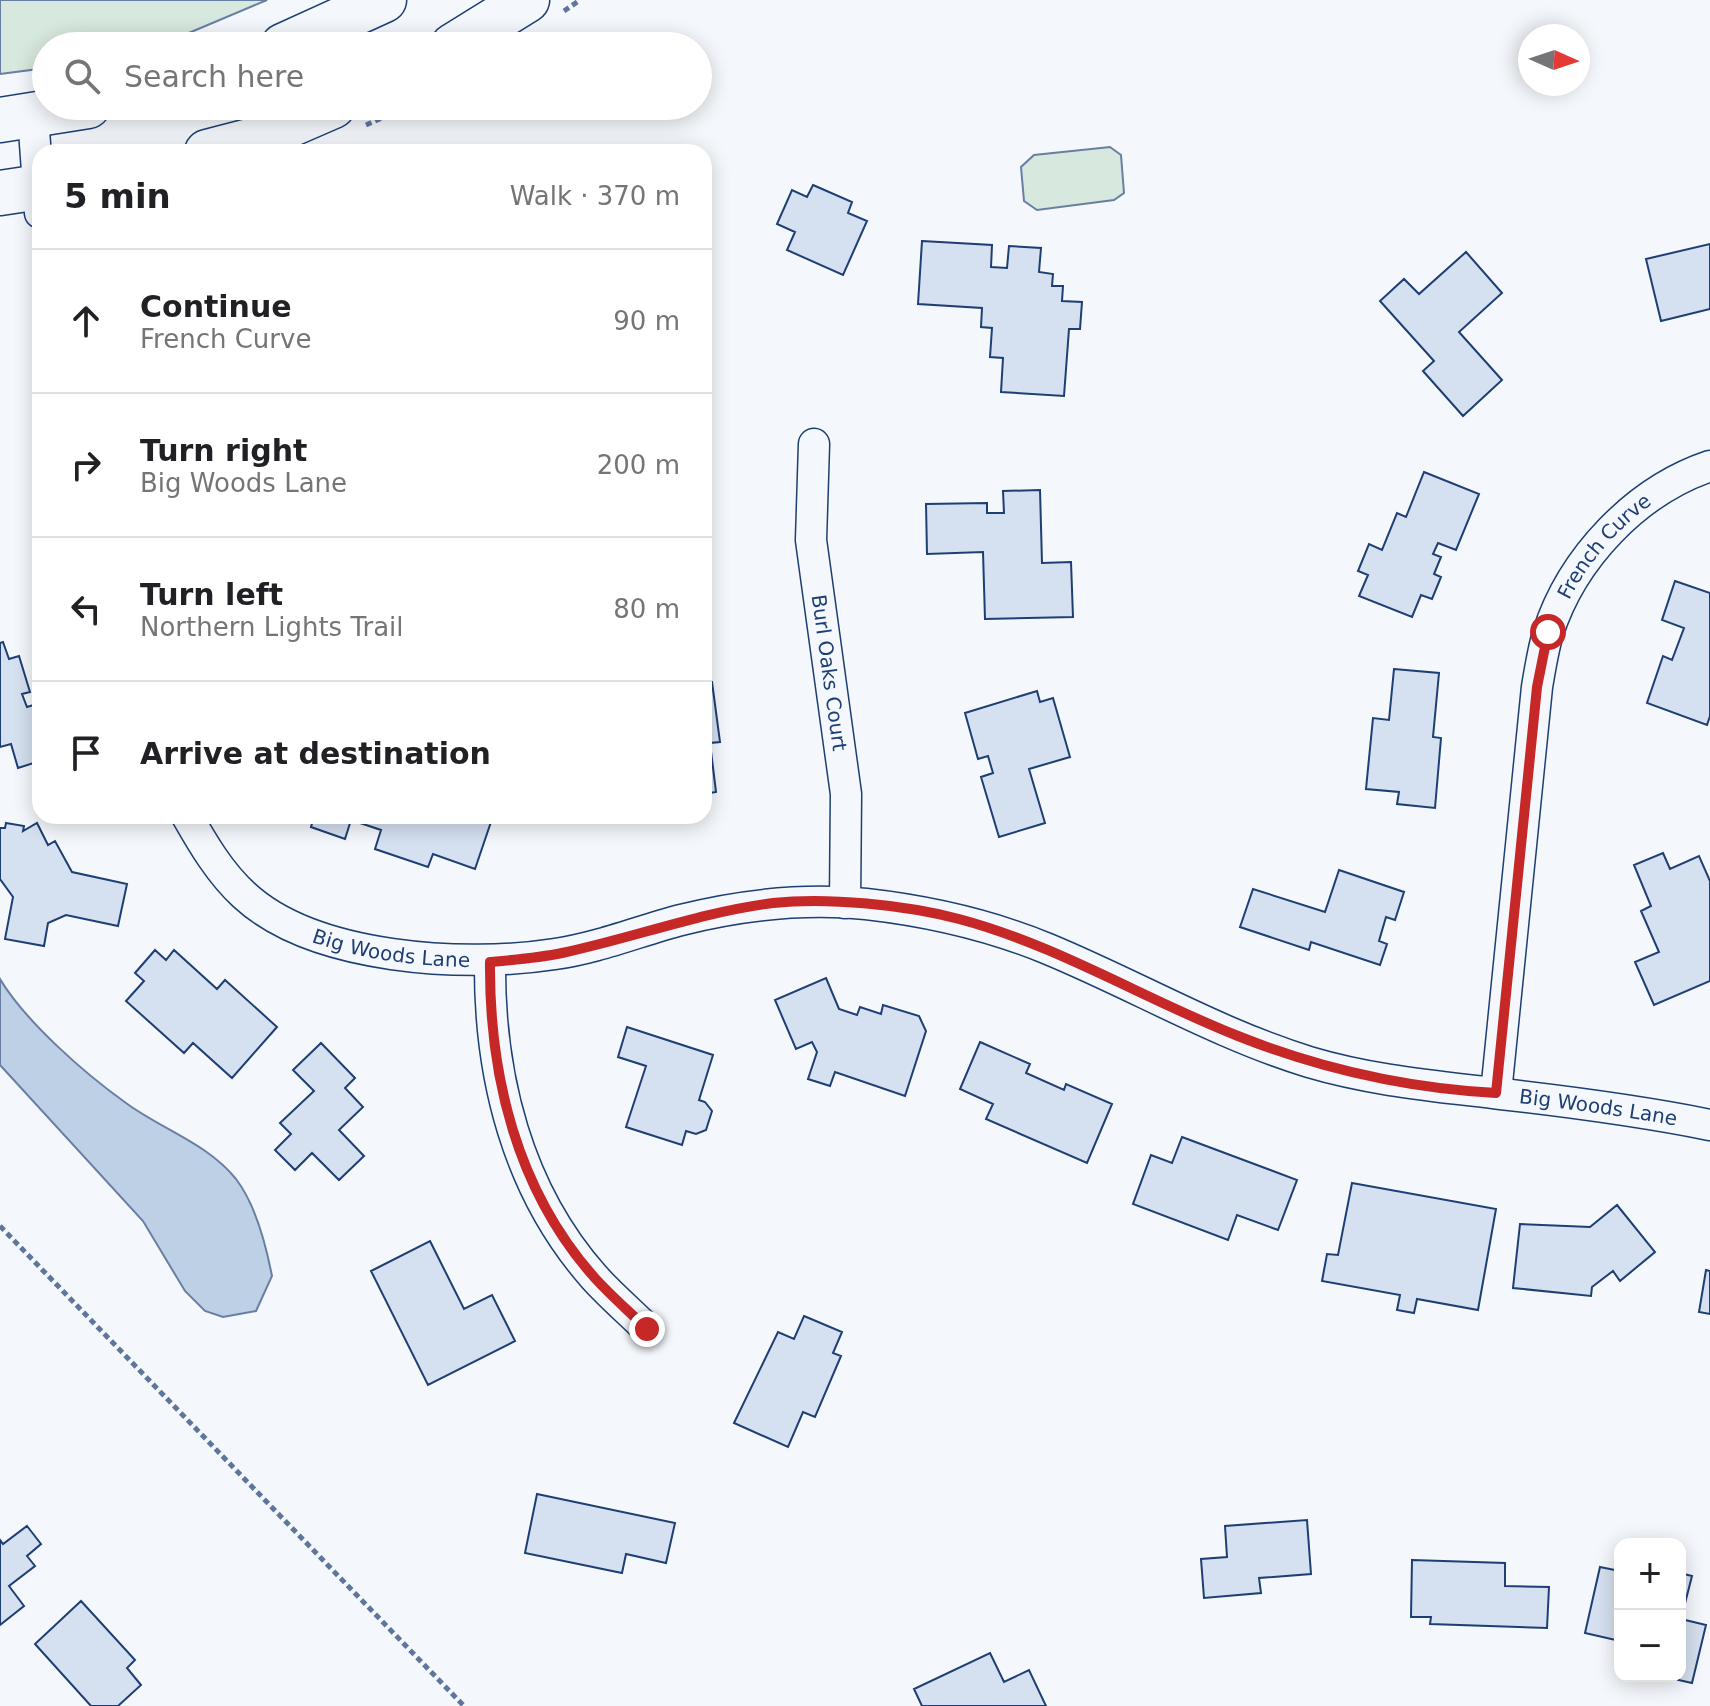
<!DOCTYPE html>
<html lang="en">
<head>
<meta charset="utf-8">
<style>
	body { margin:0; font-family:"DejaVu Sans",sans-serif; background:#f6f6f6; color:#202124 }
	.controls { position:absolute; right:24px; bottom:24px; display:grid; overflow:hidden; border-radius:16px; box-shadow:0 4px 20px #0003 }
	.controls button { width:72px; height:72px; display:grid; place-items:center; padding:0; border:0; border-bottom:2px solid #e0e0e0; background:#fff; color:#202124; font:40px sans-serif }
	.compass { position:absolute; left:1518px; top:24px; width:72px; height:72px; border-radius:50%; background:#fff; box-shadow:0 4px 20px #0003; rotate:93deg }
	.stop { position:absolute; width:24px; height:24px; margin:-18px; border:6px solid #c62828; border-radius:50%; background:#fff }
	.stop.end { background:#c62828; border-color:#fff; box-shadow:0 2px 8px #0008 }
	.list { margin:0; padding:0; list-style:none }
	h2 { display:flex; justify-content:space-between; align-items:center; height:104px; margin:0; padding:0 32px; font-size:34px }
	h2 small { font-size:26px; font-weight:400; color:#757577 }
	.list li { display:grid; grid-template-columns:52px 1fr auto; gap:24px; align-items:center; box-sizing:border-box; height:144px; padding:0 32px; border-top:2px solid #e0e0e0 }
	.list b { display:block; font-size:30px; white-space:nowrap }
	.list p { margin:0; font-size:26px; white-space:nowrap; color:#757577 }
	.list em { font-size:26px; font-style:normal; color:#757577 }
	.icon { flex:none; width:44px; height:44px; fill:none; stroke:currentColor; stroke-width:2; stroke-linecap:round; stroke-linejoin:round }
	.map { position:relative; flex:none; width:1710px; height:1706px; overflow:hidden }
	.search { position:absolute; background:#fff; box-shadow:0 4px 20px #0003; left:32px; top:32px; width:680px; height:88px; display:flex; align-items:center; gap:20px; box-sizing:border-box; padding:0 28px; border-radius:44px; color:#757577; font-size:30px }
	.panel { position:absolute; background:#fff; box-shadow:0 4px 20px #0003; left:32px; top:144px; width:680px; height:680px; border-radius:24px }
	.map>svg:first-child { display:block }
	.green { fill:#d7e8df; stroke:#687fa3; stroke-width:2 }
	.water { fill:#bed0e5; stroke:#687fa3; stroke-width:2 }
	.building { fill:#d5e0f0; stroke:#1d3f73; stroke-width:2 }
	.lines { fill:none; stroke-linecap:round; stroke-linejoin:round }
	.minor-casing { stroke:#1d3f73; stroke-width:33 }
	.secondary-casing { stroke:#1d3f73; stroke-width:47 }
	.path { stroke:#5e769c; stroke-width:5; stroke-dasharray:6 4; stroke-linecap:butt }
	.minor { stroke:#f4f7fb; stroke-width:30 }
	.secondary { stroke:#f4f7fb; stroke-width:44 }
	.route { stroke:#c62828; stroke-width:10 }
	.labels { text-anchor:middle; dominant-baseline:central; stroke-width:6; stroke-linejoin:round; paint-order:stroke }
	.street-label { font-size:20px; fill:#1d3f73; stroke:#f4f7fb }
</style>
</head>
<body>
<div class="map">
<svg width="1710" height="1706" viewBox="0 0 1710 1706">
	<rect width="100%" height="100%" fill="#f4f7fb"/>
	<!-- green -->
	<path class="green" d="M0,0H267L184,35L138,46H46V68L0,74Z
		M1110,147L1121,155L1124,193L1114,200L1037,210L1024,201L1021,167L1034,155Z"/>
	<!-- water -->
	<path class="water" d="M0,979C26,1022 84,1073 126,1103C161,1129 207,1143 236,1179C256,1205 266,1245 272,1276L256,1311L223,1317L205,1311L185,1291L143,1221L0,1065Z"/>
	<!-- building -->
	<path class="building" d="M813,185L852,202L848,213L867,221L843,275L787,250L795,232L777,224L792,190L807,197Z
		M922,241L992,245L991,267L1007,268L1009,246L1041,248L1039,272L1053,274L1052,286H1063L1062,301L1082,302L1080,329H1069L1064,396L1001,392L1003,358L990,357L992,328L981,327L982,308L918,304Z
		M1710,244V309L1661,321L1646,259Z
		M1466,252L1502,293L1459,332L1502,380L1463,416L1423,371L1434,361L1380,301L1404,279L1419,294Z
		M1424,472L1479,494L1456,550L1438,543L1433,554L1441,557L1434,574L1441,577L1432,599L1421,595L1412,617L1359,596L1368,575L1358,571L1369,544L1382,550L1397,513L1406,517Z
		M1040,490L1042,563L1071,562L1073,617L985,619L983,552L927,554L926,504L987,503V513H1004L1003,491Z
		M1675,581L1710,593V716L1707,725L1647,703L1663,656L1672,660L1684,628L1662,620Z
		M3,642L9,659L19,656L30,692L22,694L27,707L40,703V761L18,768L11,744L0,747V643Z
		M1394,669L1439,673L1433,737L1441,738L1435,808L1397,804L1399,792L1366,789L1373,718L1389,720Z
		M712,682L720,742L710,743L716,792L704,794V683Z
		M1037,691L1040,702L1053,698L1070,757L1029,769L1045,823L999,837L981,777L993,773L988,756L978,759L965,713Z
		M314,816H493L475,869L433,854L428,867L375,849L381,830L351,820L345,839L311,827Z
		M6,823L24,826L23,831L37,823L48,845L55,841L72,872L127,884L118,926L66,915L48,923L44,946L5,939L13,897L0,879V828H5Z
		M1663,853L1670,869L1699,856L1710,881V981L1654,1005L1635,962L1659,952L1641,911L1651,906L1634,865Z
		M1339,870L1404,892L1395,920L1386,917L1379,941L1387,944L1380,965L1311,942L1309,950L1240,927L1253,889L1325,912Z
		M155,950L166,960L174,950L217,989L225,980L277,1027L232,1078L193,1043L184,1053L126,1001L144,981L135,973Z
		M826,978L839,1009L857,1015L860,1007L881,1014L883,1005L919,1016L926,1031L905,1096L835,1072L830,1086L808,1079L817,1052L812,1042L796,1049L775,1000Z
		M627,1027L713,1055L699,1100L705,1102L712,1111L706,1130L696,1134L686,1131L682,1145L626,1127L646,1066L618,1057Z
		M980,1042L1030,1064L1026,1073L1064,1090L1066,1084L1112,1104L1087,1163L986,1119L993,1104L960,1089Z
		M321,1043L355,1078L345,1088L363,1107L339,1130L364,1156L339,1180L312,1153L295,1170L275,1150L291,1134L280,1123L314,1091L293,1070Z
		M1182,1137L1297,1180L1278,1230L1237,1215L1228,1240L1133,1204L1151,1155L1172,1163Z
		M1352,1183L1496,1209L1478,1310L1417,1299L1414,1313L1397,1310L1400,1295L1322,1281L1327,1254L1338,1255Z
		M1617,1205L1655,1252L1620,1281L1613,1271L1592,1287L1591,1296L1513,1288L1520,1224L1590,1227Z
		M430,1241L464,1309L492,1295L515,1341L428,1385L371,1271Z
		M1706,1270L1710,1271V1314L1699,1312Z
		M804,1316L842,1332L833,1353L841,1356L815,1417L803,1412L788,1447L734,1423L778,1332L794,1339Z
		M537,1494L675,1523L666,1563L626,1554L622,1573L525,1553Z
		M1307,1520L1311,1574L1259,1578L1261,1593L1204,1598L1201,1559L1227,1557L1225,1526Z
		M27,1526L41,1544L27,1556L35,1566L9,1586L24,1606L0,1625V1540L3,1544Z
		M1412,1560L1505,1563V1586L1549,1587L1547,1628L1430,1624L1431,1617H1411Z
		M1600,1567L1620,1571V1641L1585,1633Z
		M1680,1573L1692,1576L1681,1619L1706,1625L1692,1683L1661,1676H1680Z
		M81,1601L135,1660L127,1668L141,1685L118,1706H91L35,1644Z
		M990,1653L1004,1682L1029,1670L1046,1706H922L914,1689Z"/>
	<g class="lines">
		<!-- minor casing -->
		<g class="minor-casing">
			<g id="minor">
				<path d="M33,116L40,213"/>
				<path id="s1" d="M814,444L811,540L846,794L845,903"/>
				<path id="s2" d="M187,816C203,844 220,873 244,895C314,960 466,968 555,954C598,948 639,931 681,920C741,905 804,898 866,904C928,911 990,925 1048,949C1135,985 1218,1034 1309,1062C1373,1081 1435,1086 1501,1094C1571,1102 1641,1111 1710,1125"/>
				<path d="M490,962C489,1076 517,1190 594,1277C610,1295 630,1312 647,1329"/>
				<path id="s3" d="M1496,1093L1537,687C1540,669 1543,650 1548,633C1572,558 1636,491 1710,466"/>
			</g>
		</g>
		<!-- secondary casing -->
		<g class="secondary-casing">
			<path id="secondary" d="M283,46L384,0
				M453,46L527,0
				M0,120L88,106
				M207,152L257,139L333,106
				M0,193L40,187"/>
		</g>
		<!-- path -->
		<path class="path" d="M564,11L580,0
			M366,125L409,106
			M0,1226L464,1706"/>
		<!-- minor -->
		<use href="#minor" class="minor"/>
		<!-- secondary -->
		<use href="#secondary" class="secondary"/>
	</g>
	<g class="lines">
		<!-- route -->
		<path class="route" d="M647,1329C630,1312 610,1295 594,1277C517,1190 489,1076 490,962C513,960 538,958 562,953C633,938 701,912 773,903C828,897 906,905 959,919C1057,945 1144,999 1238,1036C1321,1069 1406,1088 1496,1093L1537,687L1548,632"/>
	</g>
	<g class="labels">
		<!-- street labels -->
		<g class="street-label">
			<text stroke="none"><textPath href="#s3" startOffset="568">French Curve</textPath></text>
			<text stroke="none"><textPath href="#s1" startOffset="230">Burl Oaks Court</textPath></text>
			<text stroke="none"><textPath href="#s2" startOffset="258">Big Woods Lane</textPath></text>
			<text stroke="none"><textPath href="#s2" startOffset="1506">Big Woods Lane</textPath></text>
		</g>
	</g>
</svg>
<div class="controls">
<button>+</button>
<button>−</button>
</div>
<svg class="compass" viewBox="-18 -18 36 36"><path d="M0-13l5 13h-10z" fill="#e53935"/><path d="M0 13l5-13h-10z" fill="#757577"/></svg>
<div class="stop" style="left:1548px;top:632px"></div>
<div class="stop end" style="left:647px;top:1329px"></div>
<div class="search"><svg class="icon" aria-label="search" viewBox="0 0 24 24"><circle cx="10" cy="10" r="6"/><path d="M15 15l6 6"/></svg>Search here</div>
<section class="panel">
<h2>5 min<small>Walk · 370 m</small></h2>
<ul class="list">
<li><svg class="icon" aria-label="ahead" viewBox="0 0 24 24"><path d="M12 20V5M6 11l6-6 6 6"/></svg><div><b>Continue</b><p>French Curve</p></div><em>90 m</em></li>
<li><svg class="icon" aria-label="right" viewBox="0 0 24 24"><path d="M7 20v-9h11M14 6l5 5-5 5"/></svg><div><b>Turn right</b><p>Big Woods Lane</p></div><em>200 m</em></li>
<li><svg class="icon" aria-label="left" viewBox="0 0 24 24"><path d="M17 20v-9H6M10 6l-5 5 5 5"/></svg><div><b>Turn left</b><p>Northern Lights Trail</p></div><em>80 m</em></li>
<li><svg class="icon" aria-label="arrive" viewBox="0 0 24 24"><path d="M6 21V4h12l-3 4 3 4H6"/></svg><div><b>Arrive at destination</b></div></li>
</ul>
</section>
</div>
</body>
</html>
